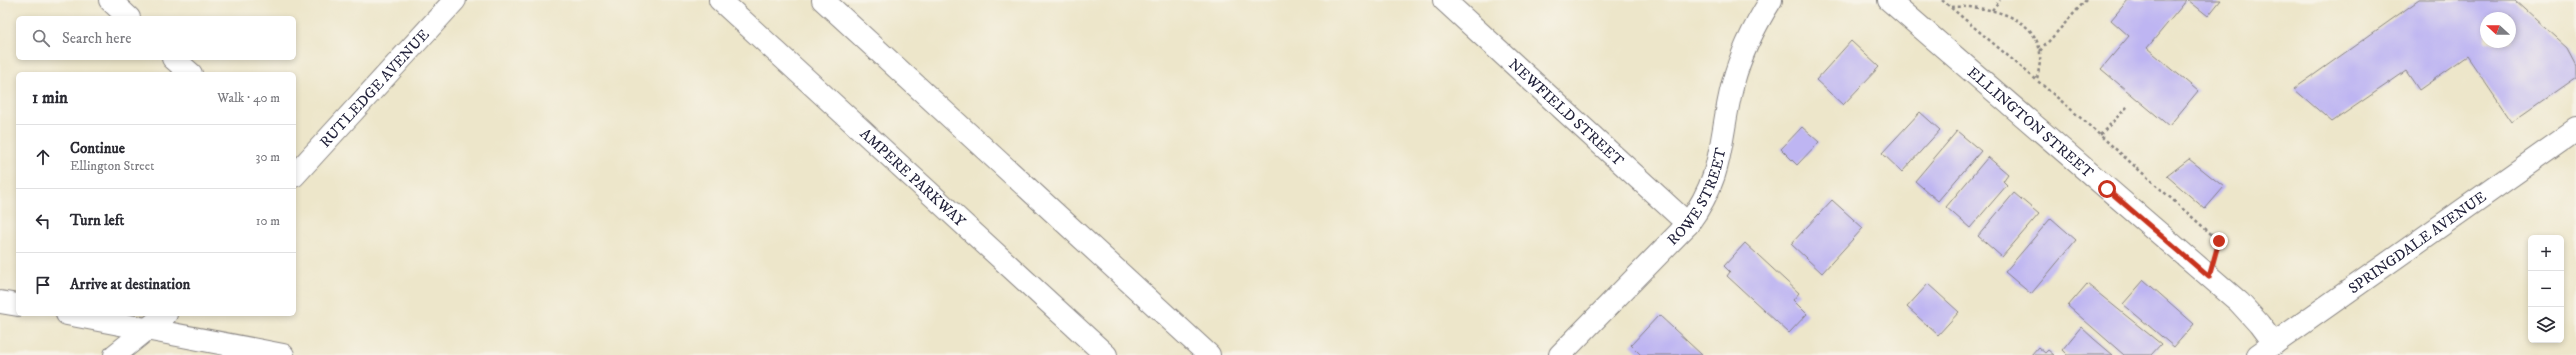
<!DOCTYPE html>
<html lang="en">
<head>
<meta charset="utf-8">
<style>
	body { margin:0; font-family:"IM FELL DW Pica",serif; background:#f2f2f3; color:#2b2b33 }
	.controls { position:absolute; right:12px; bottom:12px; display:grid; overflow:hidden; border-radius:6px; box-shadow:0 2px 6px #0003 }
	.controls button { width:36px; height:36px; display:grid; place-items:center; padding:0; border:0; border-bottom:1px solid #e1e1e2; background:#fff; color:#2b2b33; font:20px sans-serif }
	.compass { position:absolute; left:2480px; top:12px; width:36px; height:36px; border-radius:50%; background:#fff; box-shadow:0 2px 6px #0003; rotate:291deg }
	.stop { position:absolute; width:12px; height:12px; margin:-9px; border:3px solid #c8321e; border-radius:50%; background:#fff }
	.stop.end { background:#c8321e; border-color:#fff; box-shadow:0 1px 4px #0008 }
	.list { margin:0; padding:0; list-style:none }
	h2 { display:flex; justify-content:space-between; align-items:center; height:52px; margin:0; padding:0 16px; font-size:17px }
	h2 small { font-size:13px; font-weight:400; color:#7c7c81 }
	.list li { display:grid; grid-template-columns:26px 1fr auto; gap:12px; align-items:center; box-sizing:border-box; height:64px; padding:0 16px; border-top:1px solid #e1e1e2 }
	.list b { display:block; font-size:15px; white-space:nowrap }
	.list p { margin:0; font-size:13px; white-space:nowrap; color:#7c7c81 }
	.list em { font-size:13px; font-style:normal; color:#7c7c81 }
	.icon { flex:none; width:22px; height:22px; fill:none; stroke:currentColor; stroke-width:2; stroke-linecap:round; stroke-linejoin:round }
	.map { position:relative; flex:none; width:2576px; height:355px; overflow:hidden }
	.search { position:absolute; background:#fff; box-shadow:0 2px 6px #0003; left:16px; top:16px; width:280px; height:44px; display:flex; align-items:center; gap:10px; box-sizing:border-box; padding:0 14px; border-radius:6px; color:#7c7c81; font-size:15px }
	.panel { position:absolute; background:#fff; box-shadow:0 2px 6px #0003; left:16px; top:72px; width:280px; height:244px; border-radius:6px }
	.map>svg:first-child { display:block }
	.building { fill:#beb5f2; fill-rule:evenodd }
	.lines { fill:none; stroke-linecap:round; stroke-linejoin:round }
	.minor-casing { stroke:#888482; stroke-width:24 }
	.tertiary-casing { stroke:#888482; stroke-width:24 }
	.path { stroke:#888482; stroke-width:2.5; stroke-dasharray:3 3; stroke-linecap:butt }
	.minor { stroke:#fff; stroke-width:22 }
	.tertiary { stroke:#fff; stroke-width:22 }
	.route { stroke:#c8321e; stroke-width:5 }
	.labels { text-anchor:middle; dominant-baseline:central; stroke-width:3.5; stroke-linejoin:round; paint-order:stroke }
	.street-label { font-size:15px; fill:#22223b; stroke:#f7f3e8 }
</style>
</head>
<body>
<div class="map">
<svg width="2576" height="355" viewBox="0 0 2576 355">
	<rect width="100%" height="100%" fill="#f7f3e8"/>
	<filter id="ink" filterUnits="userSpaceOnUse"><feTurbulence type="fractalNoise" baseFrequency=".025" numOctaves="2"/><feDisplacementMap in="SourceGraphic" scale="8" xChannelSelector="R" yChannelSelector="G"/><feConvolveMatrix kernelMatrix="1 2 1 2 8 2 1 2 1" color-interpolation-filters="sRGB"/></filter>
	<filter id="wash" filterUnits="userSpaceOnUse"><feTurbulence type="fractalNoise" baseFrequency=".012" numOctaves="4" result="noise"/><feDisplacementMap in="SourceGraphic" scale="16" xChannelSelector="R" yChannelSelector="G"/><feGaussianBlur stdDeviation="0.9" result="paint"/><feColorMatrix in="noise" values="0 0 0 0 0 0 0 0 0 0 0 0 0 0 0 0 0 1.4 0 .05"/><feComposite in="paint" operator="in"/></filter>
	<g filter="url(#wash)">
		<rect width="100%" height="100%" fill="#ede6ca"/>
		<g id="blocks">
			<!-- building -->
			<path class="building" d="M2128,0H2187L2147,48L2198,91L2169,126L2101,69L2129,36L2111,20Z
				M2188,0H2221L2208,16Z
				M2419,0H2515L2567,47L2576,64V77L2512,122L2467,56L2419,90L2406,71L2332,122L2294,89ZM2486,18H2510V42H2486Z
				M1851,41L1879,67L1843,105L1816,80Z
				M1920,112L1940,130L1902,172L1882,153Z
				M1802,127L1819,142L1797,165L1781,149Z
				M1957,131L1981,151L1938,201L1915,181Z
				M1988,157L2008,174L2003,181L2007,185L1970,228L1946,207Z
				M2189,159L2224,187L2205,209L2167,176Z
				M2014,193L2039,214L2002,257L1978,236Z
				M1832,200L1863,228L1822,273L1791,244Z
				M2051,218L2076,240L2031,294L2005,272Z
				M1745,243L1799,293L1793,300L1807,314L1789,333L1727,276L1730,272L1724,266Z
				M2144,280L2194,324L2174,347L2123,304Z
				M1928,284L1959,312L1938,335L1907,307Z
				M2087,284L2161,344L2151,355H2124L2068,306Z
				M1659,315L1702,355H1641L1631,345Z
				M2081,327L2094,339L2113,355H2067L2062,350Z
				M2038,347L2045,353L2048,350L2054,355H2031Z"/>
		</g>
	</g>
	<g filter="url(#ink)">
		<use href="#blocks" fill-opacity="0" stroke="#888482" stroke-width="1"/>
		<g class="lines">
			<!-- minor casing -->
			<g class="minor-casing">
				<g id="minor">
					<path d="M110,0L129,18"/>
					<path id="s1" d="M1444,0L1688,224"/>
					<path id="s2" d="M1889,0L2239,302L2259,324L2274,344"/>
					<path d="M173,58L191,74"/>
					<path id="s3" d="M294,176L455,0"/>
					<path d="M115,355L166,314"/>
					<path id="s4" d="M1560,355L1688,224C1726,172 1718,141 1733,83C1741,53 1754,27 1771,0"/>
				</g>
			</g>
			<!-- tertiary casing -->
			<g class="tertiary-casing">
				<g id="tertiary">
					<path id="s5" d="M720,0L1106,355"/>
					<path d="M823,0L1209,355"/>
					<path d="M0,302L18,305"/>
					<path d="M67,314L283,355"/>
					<path id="s6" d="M2258,355L2576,130"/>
				</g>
			</g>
			<!-- path -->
			<path class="path" d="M1942,0L2066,105L2219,241L2218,245
				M1951,7C1981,5 2036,14 2040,53C2041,62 2038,72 2037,80
				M1992,10L2000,0
				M2040,51L2086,0
				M2100,135L2128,106"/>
			<!-- minor -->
			<use href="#minor" class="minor"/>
			<!-- tertiary -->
			<use href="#tertiary" class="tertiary"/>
		</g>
	</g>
	<g class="lines" filter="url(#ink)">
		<!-- route -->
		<path class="route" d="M2107,189L2209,277L2219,241"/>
	</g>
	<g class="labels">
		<!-- street labels -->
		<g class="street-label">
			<text stroke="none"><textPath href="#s3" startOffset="119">RUTLEDGE AVENUE</textPath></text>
			<text stroke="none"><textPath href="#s1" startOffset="166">NEWFIELD STREET</textPath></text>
			<text stroke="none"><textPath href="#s2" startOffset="187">ELLINGTON STREET</textPath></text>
			<text stroke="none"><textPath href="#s5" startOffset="262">AMPERE PARKWAY</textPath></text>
			<text stroke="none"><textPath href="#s4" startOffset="212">ROWE STREET</textPath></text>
			<text stroke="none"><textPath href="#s6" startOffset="195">SPRINGDALE AVENUE</textPath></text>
		</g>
	</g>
</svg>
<div class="controls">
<button>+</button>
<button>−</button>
<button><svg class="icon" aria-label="layers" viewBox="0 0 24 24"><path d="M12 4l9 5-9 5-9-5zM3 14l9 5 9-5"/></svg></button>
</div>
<svg class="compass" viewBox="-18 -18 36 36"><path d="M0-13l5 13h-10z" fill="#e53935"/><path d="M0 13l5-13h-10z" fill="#7c7c81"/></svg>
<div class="stop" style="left:2107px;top:189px"></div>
<div class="stop end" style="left:2219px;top:241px"></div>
<div class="search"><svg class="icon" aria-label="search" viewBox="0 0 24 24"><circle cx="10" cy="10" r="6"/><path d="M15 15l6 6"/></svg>Search here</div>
<section class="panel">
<h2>1 min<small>Walk · 40 m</small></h2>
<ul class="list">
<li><svg class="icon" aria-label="ahead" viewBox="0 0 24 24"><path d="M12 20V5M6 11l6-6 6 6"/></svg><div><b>Continue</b><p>Ellington Street</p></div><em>30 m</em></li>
<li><svg class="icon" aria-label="left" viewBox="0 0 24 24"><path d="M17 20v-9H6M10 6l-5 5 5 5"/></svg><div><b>Turn left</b></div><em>10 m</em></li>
<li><svg class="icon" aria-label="arrive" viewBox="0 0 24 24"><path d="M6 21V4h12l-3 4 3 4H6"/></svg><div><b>Arrive at destination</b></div></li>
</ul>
</section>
</div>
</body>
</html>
